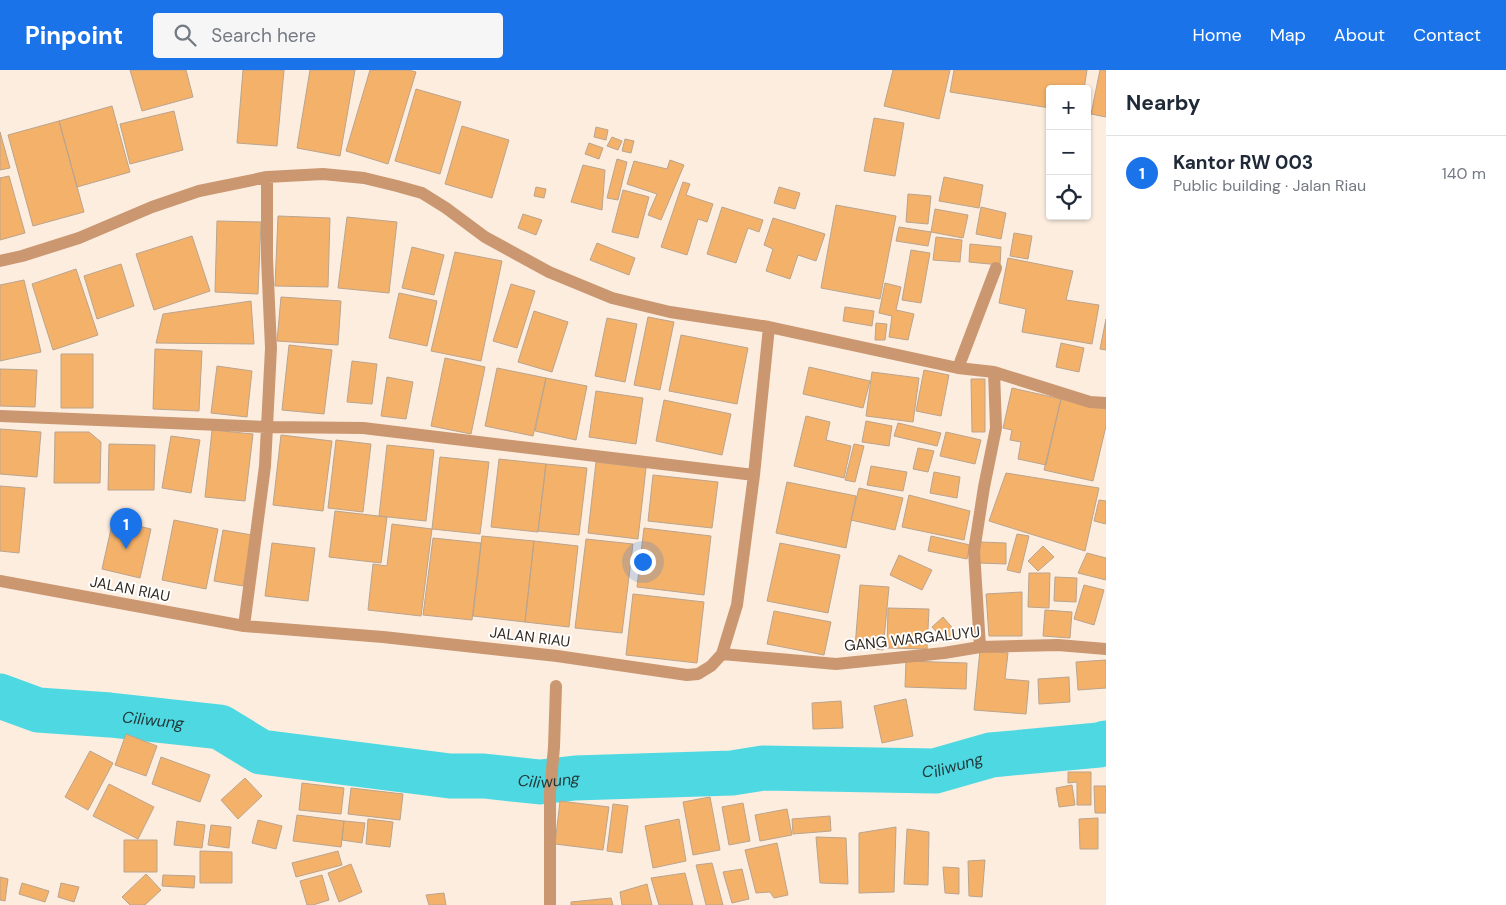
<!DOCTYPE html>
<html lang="en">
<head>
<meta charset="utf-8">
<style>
	body { margin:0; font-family:"DM Sans",sans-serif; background:#f6f6f7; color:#1f2937 }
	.controls { position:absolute; right:15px; top:15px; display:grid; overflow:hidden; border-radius:5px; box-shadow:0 1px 4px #0004 }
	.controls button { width:45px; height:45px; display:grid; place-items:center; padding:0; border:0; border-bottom:1px solid #e0e1e3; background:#fff; color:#1f2937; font:25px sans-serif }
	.you { position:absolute; left:642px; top:491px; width:18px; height:18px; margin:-12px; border:4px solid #fff; border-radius:50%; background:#1a73e8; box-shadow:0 0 0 8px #1a73e833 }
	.badge { display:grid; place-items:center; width:32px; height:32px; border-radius:50%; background:#1a73e8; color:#fff; font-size:16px; font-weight:700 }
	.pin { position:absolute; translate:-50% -41px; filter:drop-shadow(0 1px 2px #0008) }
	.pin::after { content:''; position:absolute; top:26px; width:18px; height:15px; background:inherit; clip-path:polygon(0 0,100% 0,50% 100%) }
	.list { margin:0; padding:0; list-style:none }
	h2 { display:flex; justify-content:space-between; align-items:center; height:65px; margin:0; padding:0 20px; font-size:21px }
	h2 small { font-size:16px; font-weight:400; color:#747a83 }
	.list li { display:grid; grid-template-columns:32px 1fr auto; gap:15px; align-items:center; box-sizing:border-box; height:75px; padding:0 20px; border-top:1px solid #e0e1e3 }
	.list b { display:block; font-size:19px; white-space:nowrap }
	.list p { margin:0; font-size:16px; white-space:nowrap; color:#747a83 }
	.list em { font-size:16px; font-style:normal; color:#747a83 }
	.icon { flex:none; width:28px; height:28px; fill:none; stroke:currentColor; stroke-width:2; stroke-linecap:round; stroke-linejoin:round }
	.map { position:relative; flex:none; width:1106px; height:835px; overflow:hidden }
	header { display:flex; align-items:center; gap:30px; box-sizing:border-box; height:70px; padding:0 25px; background:#1a73e8; color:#fff }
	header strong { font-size:24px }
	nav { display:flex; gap:28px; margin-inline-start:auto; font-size:18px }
	.search { width:350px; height:45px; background:#f6f6f7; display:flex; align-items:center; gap:12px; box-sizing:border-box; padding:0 18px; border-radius:5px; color:#747a83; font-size:19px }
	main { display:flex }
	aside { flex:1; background:#fff }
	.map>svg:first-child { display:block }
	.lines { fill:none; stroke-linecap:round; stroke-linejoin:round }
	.river { stroke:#4ed9e2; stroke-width:45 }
	.building { fill:#f4b16a; stroke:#bba48d }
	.minor { stroke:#ca9771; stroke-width:12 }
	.labels { text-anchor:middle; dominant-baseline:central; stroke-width:4; stroke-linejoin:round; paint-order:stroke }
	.street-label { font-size:15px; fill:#322920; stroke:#fff }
	.water-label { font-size:16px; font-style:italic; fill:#21393a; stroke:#fff }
</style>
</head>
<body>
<header>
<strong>Pinpoint</strong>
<div class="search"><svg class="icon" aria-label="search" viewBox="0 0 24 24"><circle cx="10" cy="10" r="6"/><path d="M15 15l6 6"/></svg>Search here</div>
<nav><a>Home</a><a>Map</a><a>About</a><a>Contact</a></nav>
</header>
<main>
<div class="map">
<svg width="1106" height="835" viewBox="0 0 1106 835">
	<rect width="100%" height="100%" fill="#fceddf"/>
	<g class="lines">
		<!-- river -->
		<path class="river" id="s1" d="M0,626L38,640L110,645L220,657L261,682L450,706H484L540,712L575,708L732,703L763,698L935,701L991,685L1099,675L1106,673"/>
	</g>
	<!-- building -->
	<path class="building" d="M130,0H186L193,27L142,41Z
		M243,0H284L277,76L237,73Z
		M310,0H355L340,86L297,78Z
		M370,0H409L416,2L388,94L346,81Z
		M893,0H950L939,49L884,36Z
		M954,0H1087L1084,19H1050V38L950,22Z
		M1100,0H1106V47L1091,44Z
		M416,19L461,32L440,104L395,91Z
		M112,36L130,102L77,117L59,51Z
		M174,41L183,80L130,94L120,54Z
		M874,48L904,53L895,106L864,101Z
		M59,51L84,142L33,156L8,65Z
		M462,56L509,70L492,128L445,114Z
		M596,57L608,60L606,70L594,67Z
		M0,62L10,98L0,100Z
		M612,67L622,71L618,80L607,76Z
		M625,69L634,71L631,83L622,81Z
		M589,73L603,78L599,89L585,84Z
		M617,89L627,92L618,130L607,128Z
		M670,90L684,95L661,150L648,145L657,124L627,114L634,91L667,99Z
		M583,95L605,100L602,140L571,132Z
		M9,106L25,163L0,170V108Z
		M944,107L983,115L979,138L939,131Z
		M683,112L690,114L686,125L713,134L707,152L698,149L687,185L661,177Z
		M536,117L546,119L544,128L534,126Z
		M779,117L800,123L795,139L774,133Z
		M623,120L649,127L638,168L612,162Z
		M908,124L931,126L928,154L906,152Z
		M836,135L896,146L880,229L821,218Z
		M722,137L763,150L759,162L748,158L736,193L707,184Z
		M981,137L1006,143L1001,169L976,164Z
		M935,139L968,145L963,168L931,162Z
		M523,144L542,150L536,165L518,158Z
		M278,146L330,148L328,217L275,216Z
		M347,147L397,152L389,223L338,218Z
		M773,148L825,164L816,191L798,185L790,209L766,201L773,179L764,175Z
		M217,151L261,152L258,224L215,222Z
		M899,157L931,162L928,176L896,171Z
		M1014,163L1032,166L1028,189L1010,186Z
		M192,166L210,221L154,240L136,184Z
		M936,167L962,170L960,192L933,190Z
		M597,173L635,188L629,205L590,190Z
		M970,174L1001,177L1000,195L969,192Z
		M412,177L444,185L434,225L402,218Z
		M911,180L930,183L921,233L902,230Z
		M455,182L502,191L481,291L431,281Z
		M1008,188L1073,201L1066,230L1099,235L1092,274L1022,262L1026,239L999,233Z
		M121,194L134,236L97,249L84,206Z
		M76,199L98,265L53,280L32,214Z
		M24,210L41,282L0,291V215Z
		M885,213L901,217L896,240L914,244L908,270L889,267L892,246L879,243Z
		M511,214L535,221L517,278L493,271Z
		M399,223L437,231L427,276L389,268Z
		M281,227L341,231L338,275L277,271Z
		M251,231L254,274L156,273L163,244Z
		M845,237L874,241L872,256L843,251Z
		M534,241L568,252L552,302L518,292Z
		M648,247L674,252L660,320L634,315Z
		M607,248L637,254L625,312L595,306Z
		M1106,249V280L1100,279Z
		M876,253L887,254L885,270H875Z
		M681,265L748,278L737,334L669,321Z
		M1061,273L1084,278L1079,302L1056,297Z
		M289,275L332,280L324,344L282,340Z
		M155,279L202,281L199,341L153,339Z
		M61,284H93V338H61Z
		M445,288L485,297L471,364L431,356Z
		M352,291L377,294L372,334L347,332Z
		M217,296L252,301L247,347L211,343Z
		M809,297L870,311L863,338L803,324Z
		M497,298L546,308L533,366L485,356Z
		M0,299L37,300L35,337L0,336Z
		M924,300L949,305L941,346L916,341Z
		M872,302L919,308L913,352L866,346Z
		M387,307L413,312L406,349L381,346Z
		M546,308L587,316L576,370L535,361Z
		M971,309H985V362H972Z
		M1012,318L1061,329L1046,395L1018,389L1021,372L1010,370L1012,360L1003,358Z
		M596,321L643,328L636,374L589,367Z
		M1061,329L1106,339V356L1093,411L1044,400Z
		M664,330L731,344L722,385L656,371Z
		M806,346L830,352L826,370L851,376L844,408L794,396Z
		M866,351L892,356L889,376L862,372Z
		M898,353L941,363L937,376L894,366Z
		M0,359L41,362L37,407L0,404Z
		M212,360L253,364L245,431L205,427Z
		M55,362H89L101,372L100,413H54Z
		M946,362L981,370L975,394L940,386Z
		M281,365L332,371L323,441L273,435Z
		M171,366L200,370L191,423L162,418Z
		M336,370L371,374L363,442L328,438Z
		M109,374L155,375L154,420H108Z
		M854,374L864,376L855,412L845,410Z
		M387,375L434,380L426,451L379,446Z
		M918,378L934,381L928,402L913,399Z
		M440,387L489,392L480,464L432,459Z
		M499,389L546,394L538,462L491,457Z
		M596,392L646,398L638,469L588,463Z
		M546,394L587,398L579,465L538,461Z
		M871,396L907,402L903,421L867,415Z
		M934,402L960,407L957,428L930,423Z
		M1006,403L1099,418L1085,481L989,451Z
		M653,405L718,412L712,458L648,451Z
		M787,412L856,426L846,478L776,463Z
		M0,416L25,418L19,483L0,481Z
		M859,418L903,428L895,460L851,450Z
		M909,425L970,441L964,470L902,457Z
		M1099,430L1106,431V454L1094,451Z
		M335,441L387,447L381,493L329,487Z
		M113,450L151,459L140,508L102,499Z
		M174,450L218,459L206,519L162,510Z
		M392,454L432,459L421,546L368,540L373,494L387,496Z
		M644,458L711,466L704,525L637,517Z
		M223,460L252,465L243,516L214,511Z
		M1017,464L1029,466L1020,503L1007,500Z
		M482,466L534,471L525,552L473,546Z
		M931,466L970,475L967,489L928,481Z
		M433,468L481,473L472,550L423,545Z
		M586,469L633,474L622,563L575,558Z
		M534,471L578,476L569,557L525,552Z
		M980,472L1006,473V494L979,493Z
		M272,473L315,478L308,531L265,526Z
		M780,473L840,485L828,543L767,531Z
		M1043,476L1054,487L1038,501L1028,491Z
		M1087,483L1106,488V510L1078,503Z
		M899,485L932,500L922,520L890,505Z
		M1029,503H1050L1049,538L1028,537Z
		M1055,507L1077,508L1076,532L1054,531Z
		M860,515L889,517L883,580L855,577Z
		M1084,515L1104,520L1094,555L1074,549Z
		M1022,522V566H989L986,524Z
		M633,524L704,532L697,593L626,585Z
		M888,538L929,539L927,579L887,578Z
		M1045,540L1072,542L1070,568L1043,566Z
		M774,541L831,552L824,585L767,574Z
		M943,547L956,562L946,572L932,557Z
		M980,580L1008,583L1005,609L1029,611L1026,644L974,640Z
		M1106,590V618L1078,620L1076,592Z
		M906,591L967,593L966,619L905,617Z
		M1069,607L1070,632L1039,634L1038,609Z
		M906,629L913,666L882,673L874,636Z
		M841,631L843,658L813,659L812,633Z
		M126,664L157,676L146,706L115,695Z
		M90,681L113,693L88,740L65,727Z
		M161,687L210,705L200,732L152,714Z
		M1068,702H1091V735H1077V712L1068,713Z
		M245,708L262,726L238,749L221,730Z
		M302,713L344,718L341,744L299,740Z
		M109,714L154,737L138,769L93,746Z
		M1072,715L1075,735L1059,737L1056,718Z
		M1094,716H1106V743H1095Z
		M351,718L403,724L400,750L348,744Z
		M710,727L720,780L693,785L683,732Z
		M560,731L609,737L603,780L555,774Z
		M743,733L750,771L729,775L722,737Z
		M613,734L628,736L622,783L607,781Z
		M787,739L792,765L760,771L755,745Z
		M297,745L344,751L341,777L293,771Z
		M830,746L831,761L793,764L792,749Z
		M1098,748V779H1080L1079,749Z
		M368,749L393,752L390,777L366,774Z
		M679,749L686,791L653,798L645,756Z
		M258,750L282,756L276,779L252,773Z
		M177,751L205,755L202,778L174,775Z
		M344,751L365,753L362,773L342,770Z
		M211,755L231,757L229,778L208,775Z
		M896,757L894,822L859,823V763Z
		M907,759L929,762L928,815L904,814Z
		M816,767L846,768L848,814L820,813Z
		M124,770H157V802H124Z
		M777,773L788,825L774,828L770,822L756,823L745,780Z
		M200,781L232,782V813H200Z
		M338,781L342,795L296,807L292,793Z
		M985,790L982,827L969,826L968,791Z
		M712,793L723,835H706L696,795Z
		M351,794L362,822L339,832L328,803Z
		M943,797L959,798V824L945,823Z
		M742,799L749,829L732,833L723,802Z
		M685,803L693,835H659L651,808Z
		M146,804L161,820L145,835H130L122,827Z
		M163,805L195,806L194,818L162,816Z
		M322,805L329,830L313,835H307L300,811Z
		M0,807L8,809L5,831L0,830Z
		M22,813L49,821L45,832L19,824Z
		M61,813L79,817L74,832L58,827Z
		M647,814L652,835H622L620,822Z
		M444,823L446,835H429L426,825Z
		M611,828L613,835H571V832Z"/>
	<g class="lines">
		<!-- minor -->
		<path class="minor" d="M0,191L22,186L79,168L152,137L199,121L267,107L323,104L364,108L397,116L422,123L446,138L485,167L549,202L612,228L670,242L769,257L958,298L994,302L1090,332L1106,333
			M958,298L996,198
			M0,346L267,357L363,358L754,405
			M0,511L244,556L383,567L557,586L687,605L698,604L711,596L722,584L737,535L754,405L769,257
			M244,556L265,396L271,278L267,188V107
			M980,577L974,481L984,417L996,358L994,302
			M722,584L836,594L944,583L980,577L1058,575L1106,579
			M550,835V723L554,677L556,616"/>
	</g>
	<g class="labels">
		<!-- street labels -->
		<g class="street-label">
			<text transform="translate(130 519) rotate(11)">JALAN RIAU</text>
			<text transform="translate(530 567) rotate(7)">JALAN RIAU</text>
			<text transform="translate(912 569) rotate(-6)">GANG WARGALUYU</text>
		</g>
		<!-- water labels -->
		<g class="water-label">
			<text stroke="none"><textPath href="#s1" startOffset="156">Ciliwung</textPath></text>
			<text stroke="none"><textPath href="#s1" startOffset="966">Ciliwung</textPath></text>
			<text stroke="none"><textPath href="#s1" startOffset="561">Ciliwung</textPath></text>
		</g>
	</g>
</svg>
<div class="controls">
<button>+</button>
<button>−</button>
<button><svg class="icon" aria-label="locate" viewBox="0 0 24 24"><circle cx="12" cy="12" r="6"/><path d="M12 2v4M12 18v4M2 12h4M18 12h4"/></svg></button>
</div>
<div class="you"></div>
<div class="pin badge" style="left:126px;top:479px">1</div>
</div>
<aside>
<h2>Nearby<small></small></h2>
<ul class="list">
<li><span class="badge">1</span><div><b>Kantor RW 003</b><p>Public building · Jalan Riau</p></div><em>140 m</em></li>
</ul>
</aside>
</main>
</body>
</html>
